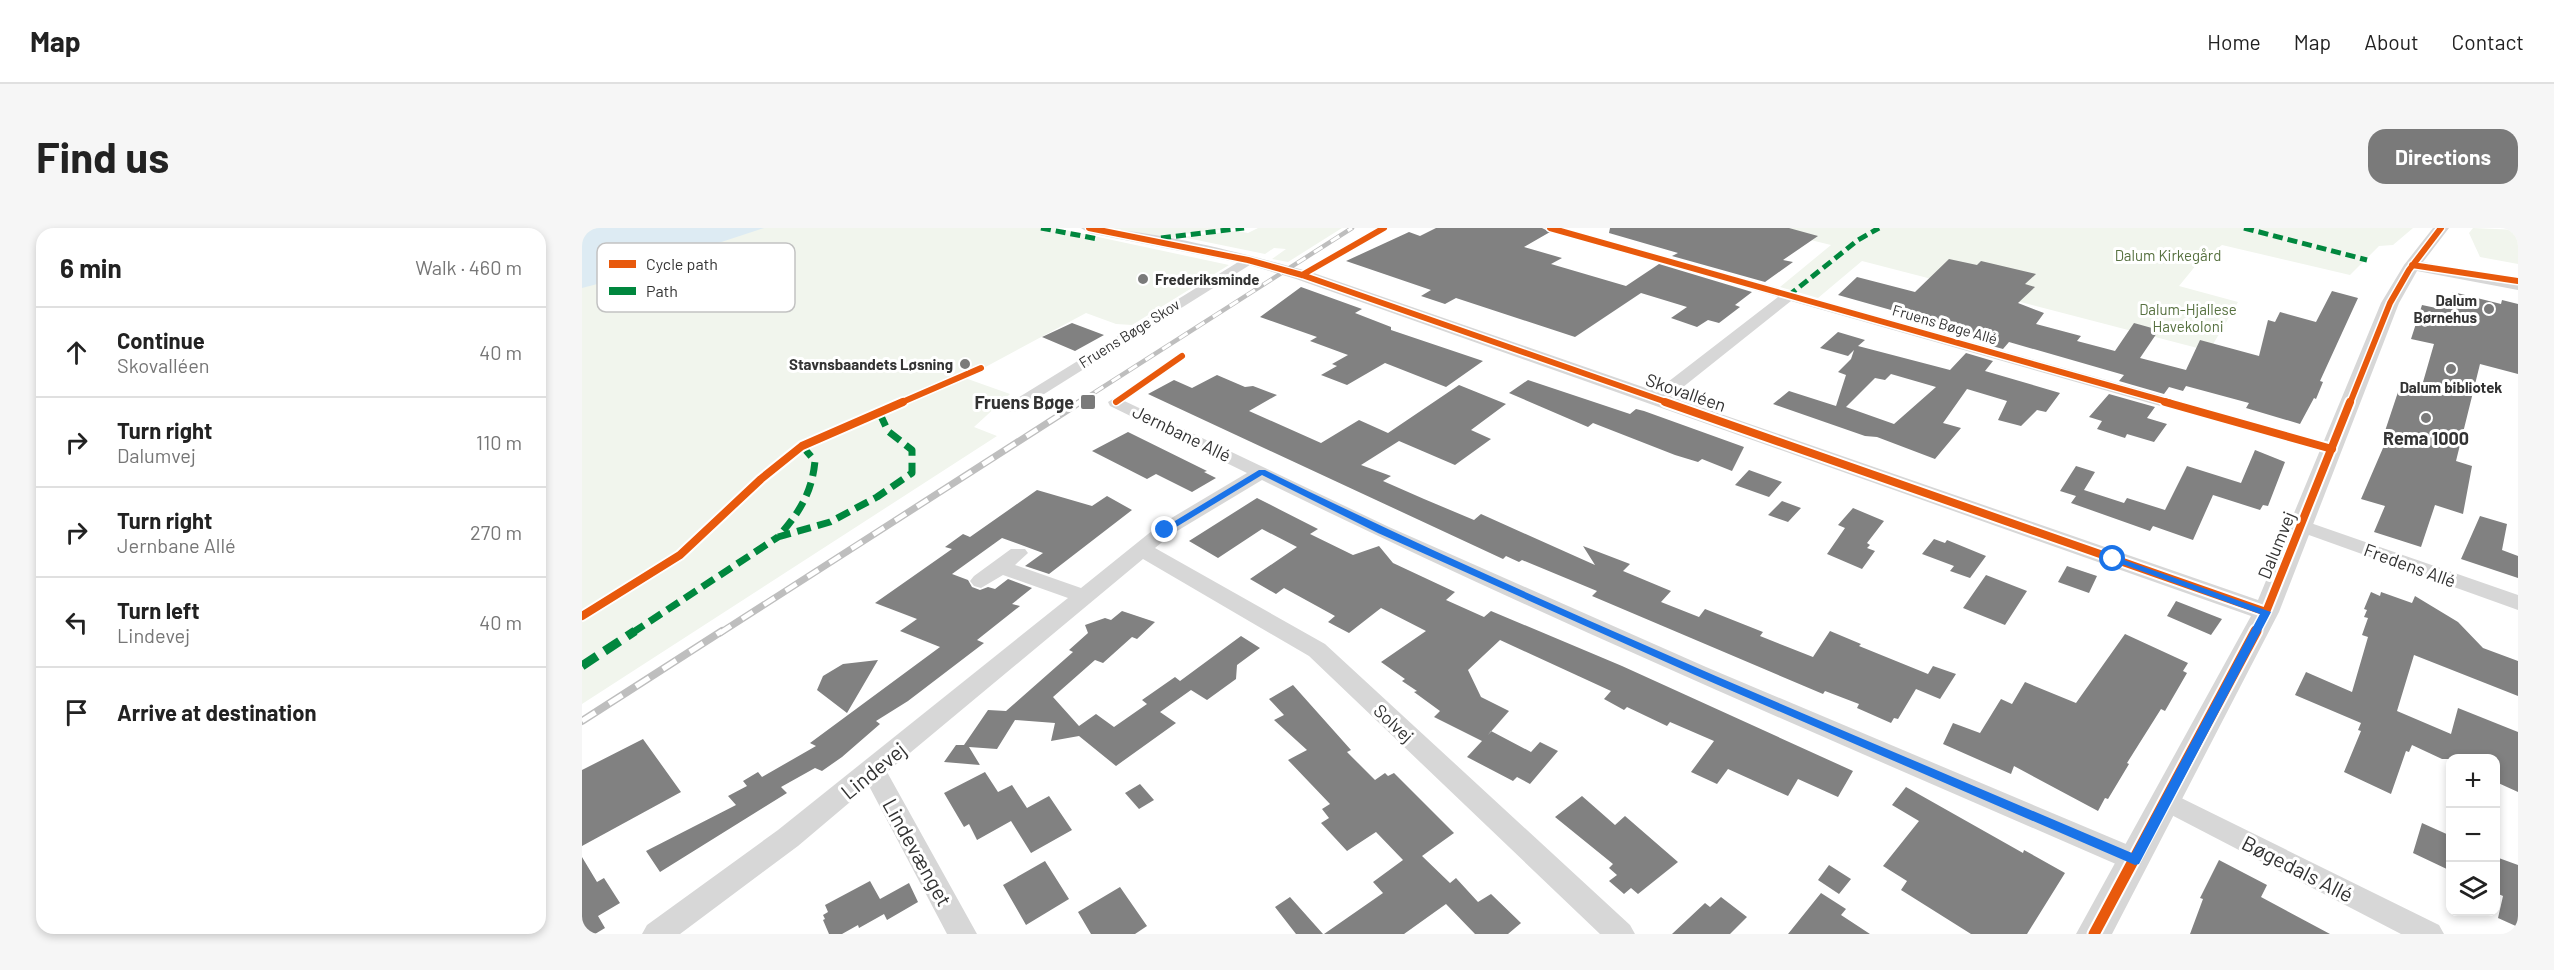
<!DOCTYPE html>
<html lang="en">
<head>
<meta charset="utf-8">
<style>
	body { margin:0; font-family:Barlow,sans-serif; background:#f6f6f6; color:#222 }
	.controls { position:absolute; right:18px; bottom:18px; display:grid; overflow:hidden; border-radius:12px; box-shadow:0 3px 9px #0003 }
	.controls button { width:54px; height:54px; display:grid; place-items:center; padding:0; border:0; border-bottom:2px solid #e0e0e0; background:#fff; color:#222; font:30px sans-serif }
	.stop { position:absolute; width:18px; height:18px; margin:-14px; border:4px solid #1a73e8; border-radius:50%; background:#fff }
	.stop.end { background:#1a73e8; border-color:#fff; box-shadow:0 2px 6px #0008 }
	.list { margin:0; padding:0; list-style:none }
	h2 { display:flex; justify-content:space-between; align-items:center; height:78px; margin:0; padding:0 24px; font-size:26px }
	h2 small { font-size:20px; font-weight:400; color:#767676 }
	.list li { display:grid; grid-template-columns:39px 1fr auto; gap:18px; align-items:center; box-sizing:border-box; height:90px; padding:0 24px; border-top:2px solid #e0e0e0 }
	.list b { display:block; font-size:22px; white-space:nowrap }
	.list p { margin:0; font-size:20px; white-space:nowrap; color:#767676 }
	.list em { font-size:20px; font-style:normal; color:#767676 }
	.icon { flex:none; width:33px; height:33px; fill:none; stroke:currentColor; stroke-width:2; stroke-linecap:round; stroke-linejoin:round }
	.map { position:relative; flex:none; width:1936px; height:706px; overflow:hidden; border-radius:18px }
	header { display:flex; align-items:center; gap:36px; box-sizing:border-box; height:84px; padding:0 30px; background:#fff; border-bottom:2px solid #e0e0e0 }
	header strong { font-size:28px }
	nav { display:flex; gap:33px; margin-inline-start:auto; font-size:21px }
	.intro { display:flex; align-items:center; justify-content:space-between; box-sizing:border-box; height:144px; padding:0 36px }
	h1 { margin:0; font-size:42px }
	.button { padding:15px 27px; border-radius:18px; background:#7a7a7a; color:#fff; font-size:21px; font-weight:700 }
	main { display:flex; gap:36px; padding:0 36px }
	aside { flex:1; background:#fff; border-radius:18px; box-shadow:0 3px 9px #0003 }
	.map>svg:first-child { display:block }
	.green { fill:#f1f5ed }
	.water { fill:#ddebf3 }
	.building { fill:#818181; fill-rule:evenodd }
	.lines { fill:none; stroke-linecap:round; stroke-linejoin:round }
	.minor { fill:#d7d7d7; fill-rule:evenodd }
	.tertiary { fill:#d7d7d7; fill-rule:evenodd }
	.rail-far2-casing { stroke:#bebebe; stroke-width:4.5 }
	.rail-far1-casing { stroke:#bebebe; stroke-width:7 }
	.rail-casing { stroke:#bebebe; stroke-width:8 }
	.rail-far2 { stroke:#fff; stroke-width:3; stroke-dasharray:10; stroke-linecap:butt }
	.rail-far1 { stroke:#fff; stroke-width:4.5; stroke-dasharray:13; stroke-linecap:butt }
	.rail { stroke:#fff; stroke-width:5; stroke-dasharray:16; stroke-linecap:butt }
	.quiet-far2 { stroke:#00873e; stroke-width:5; stroke-dasharray:10 5; stroke-linecap:butt }
	.quiet-far1 { stroke:#00873e; stroke-width:7; stroke-dasharray:14 7; stroke-linecap:butt }
	.quiet { stroke:#00873e; stroke-width:9; stroke-dasharray:18 9; stroke-linecap:butt }
	.cycleway-far2-casing { stroke:#fff; stroke-width:9 }
	.cycleway-far1-casing { stroke:#fff; stroke-width:12 }
	.cycleway-casing { stroke:#fff; stroke-width:15 }
	.cycleway-far2 { stroke:#e8590c; stroke-width:6 }
	.cycleway-far1 { stroke:#e8590c; stroke-width:8 }
	.cycleway { stroke:#e8590c; stroke-width:11 }
	.route { fill:#1a73e8 }
	.poi-dot { fill:#7a7a7a; stroke:#fff; stroke-width:2 }
	.labels { text-anchor:middle; dominant-baseline:central; stroke-width:6; stroke-linejoin:round; paint-order:stroke }
	.far-park-label { font-size:15px; fill:#56703f; stroke:#fff }
	.far-poi-label { font-size:15px; font-weight:bold; fill:#333; stroke:#fff; text-anchor:end }
	.far-street-label { font-size:15px; fill:#333; stroke:#fff }
	.street-label { font-size:18px; fill:#333; stroke:#fff }
	.poi-label { font-size:18px; font-weight:bold; fill:#333; stroke:#fff; text-anchor:end }
	.near-street-label { font-size:21px; fill:#333; stroke:#fff }
	.key { fill:#fff; stroke:#c2c2c2; stroke-width:1.5 }
	.key-label { font-size:16px; fill:#333 }
</style>
</head>
<body>
<header>
<strong>Map</strong>
<nav><a>Home</a><a>Map</a><a>About</a><a>Contact</a></nav>
</header>
<div class="intro"><h1>Find us</h1><a class="button">Directions</a></div>
<main>
<aside>
<h2>6 min<small>Walk · 460 m</small></h2>
<ul class="list">
<li><svg class="icon" aria-label="ahead" viewBox="0 0 24 24"><path d="M12 20V5M6 11l6-6 6 6"/></svg><div><b>Continue</b><p>Skovalléen</p></div><em>40 m</em></li>
<li><svg class="icon" aria-label="right" viewBox="0 0 24 24"><path d="M7 20v-9h11M14 6l5 5-5 5"/></svg><div><b>Turn right</b><p>Dalumvej</p></div><em>110 m</em></li>
<li><svg class="icon" aria-label="right" viewBox="0 0 24 24"><path d="M7 20v-9h11M14 6l5 5-5 5"/></svg><div><b>Turn right</b><p>Jernbane Allé</p></div><em>270 m</em></li>
<li><svg class="icon" aria-label="left" viewBox="0 0 24 24"><path d="M17 20v-9H6M10 6l-5 5 5 5"/></svg><div><b>Turn left</b><p>Lindevej</p></div><em>40 m</em></li>
<li><svg class="icon" aria-label="arrive" viewBox="0 0 24 24"><path d="M6 21V4h12l-3 4 3 4H6"/></svg><div><b>Arrive at destination</b></div></li>
</ul>
</aside>
<div class="map">
<svg width="1936" height="706" viewBox="0 0 1936 706">
	<rect width="100%" height="100%" fill="#fff"/>
	<!-- green -->
	<path class="green" d="M0,0H474L647,37L550,97L534,96L504,85L383,150L428,166L392,199L415,208L0,476Z
		M527,0H654L601,6L592,10Z
		M676,0H760L706,34L690,31L704,21L692,20L683,26L600,9L655,3L666,5Z
		M1180,0H1831L1811,17L1797,18L1768,47L1640,17L1615,36L1597,58L1656,74L1627,123L1280,33L1236,70L1198,59L1249,17Z
		M1891,0L1936,2V36L1898,29L1887,5Z"/>
	<!-- water -->
	<path class="water" d="M9,0H182L115,22L65,43L0,60V3Z"/>
	<!-- building -->
	<path class="building" d="M854,0H960L968,4L942,19L980,30L969,36L1044,58L1077,36L1170,64L1153,77L1158,79L1137,95L1126,92L1115,99L1089,90L1105,79L1059,65L993,109L874,70L863,76L839,68L849,62L764,33L827,4L838,8Z
		M1028,0H1207L1236,8L1201,32L1211,34L1183,54L1090,28L1096,25L1027,5Z
		M1367,31L1395,37L1399,33L1454,46L1443,56L1453,59L1436,75L1462,85L1454,96L1499,108L1495,113L1533,123L1552,95L1577,102L1558,130L1604,142L1618,112L1677,128L1686,92L1693,94L1698,84L1734,94L1750,63L1776,70L1738,153L1741,154L1734,171L1732,170L1718,196L1664,180L1667,175L1604,158L1601,163L1587,159L1582,166L1537,153L1542,147L1427,114L1421,121L1396,114L1401,108L1256,67L1275,49L1333,64Z
		M719,59L780,81L773,85L809,99V102L901,133L864,159L803,135L765,157L739,147L755,138L750,136L766,127L728,113L735,109L678,89Z
		M1871,64L1919,76L1920,72L1936,76V146L1898,136L1874,233L1890,238L1881,286L1853,277L1839,319L1792,304L1803,278L1779,271L1804,213L1800,212L1819,155L1839,161L1852,116L1829,111L1840,77L1859,81L1861,77L1864,78Z
		M490,95L522,107L493,123L460,109Z
		M1256,104L1283,112L1276,118L1368,142L1384,125L1411,133L1403,143L1478,165L1464,184L1455,182L1439,198L1416,192L1425,173L1385,161L1361,195L1379,200L1353,231L1295,209L1283,208L1191,176L1207,163L1254,178L1264,147L1256,144L1269,131L1272,122L1266,128L1238,120ZM1309,146L1354,159L1312,196L1264,179L1293,150L1303,152Z
		M635,147L663,159L671,158L695,167L667,183L739,215L777,192L806,205L877,157L924,176L889,202L909,211L873,237L817,213L779,237L809,248L801,253L842,271L892,292L899,286L1013,337L1001,318L1048,336L1041,343L1089,363L1079,374L1117,389L1123,381L1181,404L1178,408L1231,429L1248,403L1279,416L1277,418L1346,446L1351,438L1374,446L1358,471L1334,461L1316,491L1312,490L1309,495L1275,480L1277,476L1243,463L1241,466L1010,368L1015,363L940,332L937,334L924,328L921,331L566,166L592,152L610,160Z
		M946,152L1048,186L1054,181L1062,183L1162,219L1150,243L1120,231L1116,234L1093,227L1011,195L1006,199L927,165Z
		M1527,166L1573,179L1565,190L1585,196L1572,214L1545,206L1543,210L1515,201L1520,193L1507,189Z
		M546,204L625,243L622,244L634,250L610,264L574,246L565,251L510,223Z
		M1673,222L1703,234L1686,278L1681,277L1678,282L1631,267L1611,312L1571,298L1568,303L1489,275L1494,268L1478,263L1494,238L1513,244L1502,262L1542,275L1545,270L1583,282L1605,238L1659,255Z
		M1167,242L1200,254L1187,269L1153,257Z
		M455,262L510,278L525,268L550,282L467,346L443,338L461,325L420,310L370,346L386,352L390,359L398,362L406,359L413,361L426,351L450,360L430,376L438,378L395,412L402,415L326,473L294,493L298,496L260,529L240,543L233,540L199,559L205,565L78,644L64,623L154,577L146,568L165,558L161,553L176,544L180,549L234,518L228,515L358,419L318,403L335,391L293,375L370,321L363,319L381,306L388,309Z
		M675,270L736,301L728,306L771,327L797,318L811,335L873,364L864,372L902,389L909,383L1040,438L1271,543L1256,569L1216,551L1206,568L1146,541L1135,556L1109,544L1132,513L1088,494L1085,498L1045,479L1042,482L1022,471L1029,463L918,412L886,442L899,469L927,483L906,507L909,503L949,524L958,514L976,523L948,556L935,549L931,553L885,529L900,513L852,489L858,483L832,464L835,463L820,453L823,451L799,434L844,403L799,380L767,405L746,394L753,388L702,360L694,366L668,351L715,319L680,301L636,330L607,313Z
		M1200,273L1219,280L1206,294L1186,287Z
		M1271,280L1302,293L1285,315L1288,317L1285,320L1293,323L1280,341L1245,326L1263,300L1256,297Z
		M1898,288L1925,296L1920,322L1936,328V350L1879,331Z
		M1352,311L1363,315L1365,312L1404,328L1388,350L1368,343L1372,338L1340,326Z
		M1485,338L1515,348L1507,365L1476,354Z
		M1404,347L1445,363L1423,397L1381,380Z
		M1789,364L1798,368L1799,364L1830,375L1833,368L1876,394L1901,420L1936,433V468L1832,427L1815,483L1869,506L1876,480L1936,504V564L1914,554V531H1860L1830,517L1827,524L1824,523L1809,566L1762,544L1779,503L1776,502L1779,495L1713,467L1724,444L1770,464L1786,409L1780,407L1786,390L1782,389L1785,382L1782,381Z
		M1594,373L1640,391L1629,407L1585,388Z
		M540,383L573,394L555,411L550,409L521,435L513,432L471,469L497,498L514,486L532,499L565,476L560,472L593,449L598,453L659,408L678,420L655,437L654,451L625,472L609,462L578,484L594,495L534,538L497,508L469,513L473,495L433,492L415,521L387,519L398,537L362,534L374,517H382L406,482L424,483L491,424L487,422L506,405L503,397L523,390L529,392Z
		M1543,406L1606,435L1601,443L1605,445L1583,483L1579,481L1545,535L1547,536L1526,571L1523,570L1516,583L1432,538L1429,546L1361,516L1371,495L1398,505L1419,471L1430,476L1443,454L1494,475Z
		M296,432L265,485L235,462L241,448L261,436Z
		M711,457L769,522L765,524L793,552L803,545L806,548L812,545L872,605L840,628L868,655L874,650L896,674L909,666L939,695L926,706H893L864,676L822,706H742L801,665L791,654L821,632L794,604L765,623L739,595L747,590L740,581L748,576L706,532L725,522L692,492L702,487L687,471Z
		M61,511L99,564L0,618V542Z
		M403,544L416,564L430,557L445,580L467,568L490,602L449,625L429,593L395,612L387,596L382,599L362,565Z
		M558,556L572,572L557,581L543,565Z
		M1324,559L1441,625L1442,622L1483,645L1445,706H1389L1319,662L1325,653L1301,638L1337,593L1310,577Z
		M1000,568L1033,597L1043,588L1096,634L1056,666L1049,660L1042,666L1027,653L1035,647L1027,640L1031,636L973,589Z
		M1840,595L1869,608V643L1831,625Z
		M0,629L15,654L22,650L38,675L16,688L23,700L13,706H0Z
		M1914,629L1936,637V699L1916,690L1921,668L1914,665Z
		M1637,632L1685,657L1679,669L1748,706H1608L1621,671L1618,670Z
		M463,633L487,671L444,697L421,657Z
		M1247,637L1269,651L1257,666L1236,652Z
		M288,653L298,671L327,655L336,674L305,692L302,686L277,700L276,697L260,706H247L241,692L243,691L241,687L246,684L243,677Z
		M538,659L565,698L553,706H509L496,684Z
		M1239,665L1264,681L1259,687L1288,706H1206Z
		M708,669L741,706H714L693,679Z
		M1139,669L1165,689L1148,706H1090L1123,675L1128,679Z"/>
	<g class="lines">
		<!-- minor -->
		<path class="minor" d="M962,0H982L1756,217L1759,221L1756,225H1744L1209,73L1081,175H1069L1067,171L1069,167L1196,69Z
			M666,28L673,32L671,35L435,183L429,184L421,179Z
			M534,169L807,299L1124,439L1563,624L1567,632L1563,640L1553,644L1543,640C1254,514 963,391 680,252L590,306L573,320L743,416L1048,697L1053,706H1018L727,428L561,331L305,544L395,706H365L287,558L216,618L98,706H60L65,697L196,602L486,370L421,347L399,360L392,358L388,353L392,348L429,321H443L446,325L433,337L499,360L576,298L665,245L528,178L526,174Z
			M1720,292L1936,367V382L1713,302L1710,298L1713,294Z
			M1585,563L1857,697L1862,706H1819L1576,580L1572,573L1576,566Z"/>
		<!-- tertiary -->
		<path class="tertiary" d="M499,0C569,0 658,25 726,43L1676,372L1799,75L1822,37L1851,0H1867L1841,34L1936,52V62L1835,43L1817,75L1697,384L1530,706H1494L1669,388L714,51L664,36L507,5Z"/>
		<!-- rail-far2 casing -->
		<g class="rail-far2-casing">
			<path id="rail-far2" d="M496,175L770,0"/>
		</g>
		<!-- rail-far1 casing -->
		<g class="rail-far1-casing">
			<path id="rail-far1" d="M138,405L498,174"/>
		</g>
		<!-- rail casing -->
		<g class="rail-casing">
			<path id="rail" d="M0,493L140,403"/>
		</g>
		<!-- rail-far2 -->
		<use href="#rail-far2" class="rail-far2"/>
		<!-- rail-far1 -->
		<use href="#rail-far1" class="rail-far1"/>
		<!-- rail -->
		<use href="#rail" class="rail"/>
		<!-- quiet-far2 -->
		<path class="quiet-far2" d="M459,0L516,11
			M1662,0L1785,32
			M579,10L662,0
			M1206,68L1276,12L1297,0"/>
		<!-- quiet-far1 -->
		<path class="quiet-far1" d="M220,218L233,233C230,265 217,285 196,309L248,294L295,269L330,245V222L306,203L297,184
			M50,405L196,309"/>
		<!-- quiet -->
		<path class="quiet" d="M0,438L53,403"/>
		<!-- cycleway-far2 casing -->
		<g class="cycleway-far2-casing">
			<path id="cycleway-far2" d="M507,0L666,32L720,47L1087,175
				M968,0L1589,175
				M1830,37L1936,53
				M720,47L802,0
				M534,174L600,128
				M318,175L399,140
				M1768,175L1808,75L1827,42L1859,0"/>
		</g>
		<!-- cycleway-far1 casing -->
		<g class="cycleway-far1-casing">
			<path id="cycleway-far1" d="M1083,174L1684,384
				M1583,174L1750,221
				M0,388L98,327L179,251L220,218L321,174
				M1673,405L1684,384L1768,174"/>
		</g>
		<!-- cycleway casing -->
		<g class="cycleway-casing">
			<path id="cycleway" d="M1512,706L1674,403"/>
		</g>
		<!-- cycleway-far2 -->
		<use href="#cycleway-far2" class="cycleway-far2"/>
		<!-- cycleway-far1 -->
		<use href="#cycleway-far1" class="cycleway-far1"/>
		<!-- cycleway -->
		<use href="#cycleway" class="cycleway"/>
	</g>
	<!-- route -->
	<path class="route" d="M677,242H683C966,381 1259,501 1550,625L1678,386L1526,331L1534,329L1689,384L1557,636L1553,637L1113,447L796,305L680,247L586,304L578,302Z"/>
	<!-- markers -->
	<g class="poi-dot">
		<circle cx="561" cy="51" r="6"/>
		<circle cx="1907" cy="81" r="6"/>
		<circle cx="383" cy="136" r="6"/>
		<circle cx="1869" cy="141" r="6"/>
		<rect x="498" y="166" width="16" height="16" rx="3"/>
		<circle cx="1844" cy="190" r="6"/>
	</g>
	<g class="labels">
		<!-- far-park labels -->
		<g class="far-park-label">
			<text x="1586" y="27">Dalum Kirkegård</text>
			<text x="1606" y="81">Dalum-Hjallese<tspan x="1606" dy="17">Havekoloni</tspan></text>
		</g>
		<!-- far-poi labels -->
		<g class="far-poi-label">
			<text x="573" y="51" text-anchor="start">Frederiksminde</text>
			<text x="1895" y="72">Dalum<tspan x="1895" dy="17">Børnehus</tspan></text>
			<text x="371" y="136">Stavnsbaandets Løsning</text>
			<text x="1869" y="159" text-anchor="middle">Dalum bibliotek</text>
		</g>
		<!-- far-street labels -->
		<g class="far-street-label">
			<text transform="translate(1363 96) rotate(16)">Fruens Bøge Allé</text>
			<text transform="translate(547 105) rotate(-32)">Fruens Bøge Skov</text>
		</g>
		<!-- street labels -->
		<g class="street-label">
			<text transform="translate(1104 164) rotate(19)">Skovalléen</text>
			<text transform="translate(600 205) rotate(26)">Jernbane Allé</text>
			<text transform="translate(1694 317) rotate(-68)">Dalumvej</text>
			<text transform="translate(1828 337) rotate(20)">Fredens Allé</text>
			<text transform="translate(812 495) rotate(43)">Solvej</text>
		</g>
		<!-- poi labels -->
		<g class="poi-label">
			<text x="492" y="174">Fruens Bøge</text>
			<text x="1844" y="210" text-anchor="middle">Rema 1000</text>
		</g>
		<!-- near-street labels -->
		<g class="near-street-label">
			<text transform="translate(291 542) rotate(-39)">Lindevej</text>
			<text transform="translate(336 624) rotate(61)">Lindevænget</text>
			<text transform="translate(1716 640) rotate(27)">Bøgedals Allé</text>
		</g>
	</g>
	<!-- legend -->
	<rect x="15" y="15" width="198" height="69" rx="9" class="key"/>
	<rect x="27" y="32" width="27" height="8" fill="#e8590c"/>
	<rect x="27" y="59" width="27" height="8" fill="#00873e"/>
	<g class="key-label">
		<text x="64" y="42">Cycle path</text>
		<text x="64" y="69">Path</text>
	</g>
</svg>
<div class="controls">
<button>+</button>
<button>−</button>
<button><svg class="icon" aria-label="layers" viewBox="0 0 24 24"><path d="M12 4l9 5-9 5-9-5zM3 14l9 5 9-5"/></svg></button>
</div>
<div class="stop" style="left:1531px;top:331px"></div>
<div class="stop end" style="left:583px;top:302px"></div>
</div>
</main>
</body>
</html>
